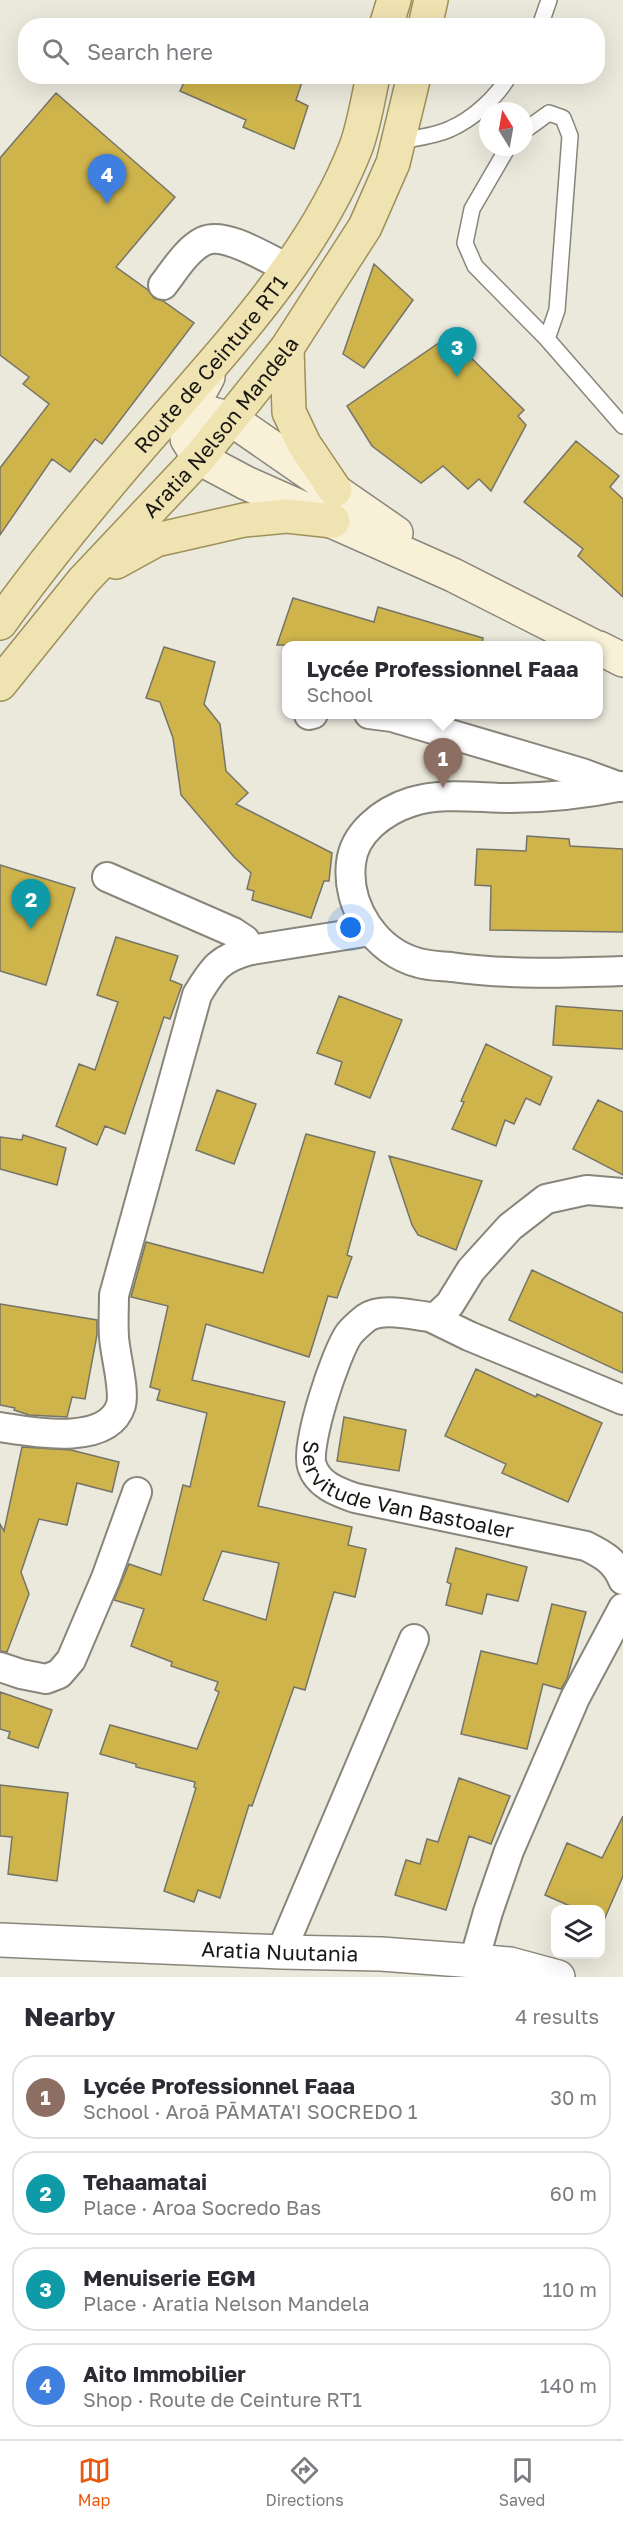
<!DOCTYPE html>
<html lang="en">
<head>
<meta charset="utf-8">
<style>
	body { margin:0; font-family:"Golos Text",sans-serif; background:#f2f2f3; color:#2b2b33 }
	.controls { position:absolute; right:18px; bottom:18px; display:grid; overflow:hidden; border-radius:12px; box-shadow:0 6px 24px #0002 }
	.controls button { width:54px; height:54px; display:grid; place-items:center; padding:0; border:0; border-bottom:2px solid #e1e1e2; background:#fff; color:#2b2b33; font:30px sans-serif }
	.compass { position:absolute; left:479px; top:102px; width:54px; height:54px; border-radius:50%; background:#fff; box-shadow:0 6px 24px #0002; rotate:349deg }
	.you { position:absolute; left:351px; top:928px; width:21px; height:21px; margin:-15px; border:4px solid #fff; border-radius:50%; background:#1a73e8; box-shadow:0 0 0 9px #1a73e833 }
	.badge { display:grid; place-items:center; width:39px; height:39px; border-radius:50%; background:#ea580c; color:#fff; font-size:20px; font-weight:700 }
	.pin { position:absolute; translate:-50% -50px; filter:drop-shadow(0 2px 3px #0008) }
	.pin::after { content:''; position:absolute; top:32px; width:21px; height:18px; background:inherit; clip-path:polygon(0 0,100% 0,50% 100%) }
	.popup { position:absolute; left:282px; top:641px; width:321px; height:78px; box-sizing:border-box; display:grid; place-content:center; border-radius:12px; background:#fff; filter:drop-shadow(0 2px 4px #0005); font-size:20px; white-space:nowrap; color:#7c7c81 }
	.popup b { font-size:22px; color:#2b2b33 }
	.popup::after { content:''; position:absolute; left:50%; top:100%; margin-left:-12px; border:12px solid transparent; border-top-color:#fff }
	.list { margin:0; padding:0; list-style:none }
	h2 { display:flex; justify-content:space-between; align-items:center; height:78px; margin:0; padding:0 24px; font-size:26px }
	h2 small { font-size:20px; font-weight:400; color:#7c7c81 }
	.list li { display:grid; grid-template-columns:39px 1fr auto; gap:18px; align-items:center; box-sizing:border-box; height:84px; margin:0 12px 12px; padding:0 12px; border:2px solid #e1e1e2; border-radius:24px }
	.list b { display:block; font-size:22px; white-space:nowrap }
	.list p { margin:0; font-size:20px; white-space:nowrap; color:#7c7c81 }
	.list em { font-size:20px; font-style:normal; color:#7c7c81 }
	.icon { flex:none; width:33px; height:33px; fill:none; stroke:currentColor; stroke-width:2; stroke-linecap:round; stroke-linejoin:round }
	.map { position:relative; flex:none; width:623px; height:1977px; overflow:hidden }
	.search { position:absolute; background:#fff; box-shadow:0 6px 24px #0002; left:18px; right:18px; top:18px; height:66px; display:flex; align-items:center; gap:15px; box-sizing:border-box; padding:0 21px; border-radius:24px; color:#7c7c81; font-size:22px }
	.sheet { height:462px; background:#fff }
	nav { display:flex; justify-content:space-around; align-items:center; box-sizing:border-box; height:84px; border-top:2px solid #e1e1e2; background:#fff; font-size:16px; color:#7c7c81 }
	nav a { display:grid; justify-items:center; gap:3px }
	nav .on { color:#ea580c }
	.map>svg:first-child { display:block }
	.building { fill:#ceb44b; stroke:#767469; stroke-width:1.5; fill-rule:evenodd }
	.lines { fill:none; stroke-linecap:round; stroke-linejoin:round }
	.service-casing { stroke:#88857a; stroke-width:18 }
	.minor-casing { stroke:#88857a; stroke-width:32 }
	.tertiary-casing { stroke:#88857a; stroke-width:36 }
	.secondary-casing { stroke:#88857a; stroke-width:36 }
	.primary-casing { stroke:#9e9059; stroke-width:36 }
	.service { stroke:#fff; stroke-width:15 }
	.minor { stroke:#fff; stroke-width:28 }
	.tertiary { stroke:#fff; stroke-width:33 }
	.secondary { stroke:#f8f1d8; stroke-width:33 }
	.primary { stroke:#f0e3b2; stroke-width:33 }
	.labels { text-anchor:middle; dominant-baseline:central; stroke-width:6; stroke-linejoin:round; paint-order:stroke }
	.street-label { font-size:21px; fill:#191713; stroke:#fff }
</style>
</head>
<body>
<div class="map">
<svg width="623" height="1977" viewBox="0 0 623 1977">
	<rect width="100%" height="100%" fill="#ebe8dc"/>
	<!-- building -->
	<path class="building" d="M187,76H295L303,79L296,100L308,106L294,149L243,127L246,120L180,91Z
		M56,93L175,197L116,267L148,290L154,298L163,301L194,323L102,444L95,439L70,472L52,459L0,535V468L49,404L23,384L29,377L0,355V158Z
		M374,264L413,300L364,368L343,354Z
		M449,336L524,410L518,416L526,425L491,491L479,479L468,489L443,466L421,483L372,446L347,406Z
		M576,441L619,476L610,487L623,499V597L578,556L583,549L524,502Z
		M293,598L374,622L378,607L483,638L482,645H277Z
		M164,647L215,662L204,704L220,724L226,771L248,793L236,804L332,853L329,881H324L311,918L252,900L254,891L247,889L251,873L234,857L181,795L173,738L160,702L146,698Z
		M527,836L569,839L570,846L623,849V932L490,930L491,886L475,885L477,849L526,851Z
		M0,865L75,888L46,985L0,971Z
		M116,937L178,956L170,980L182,985L170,1019L164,1017L125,1134L105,1126L97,1145L56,1126L79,1064L95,1070L118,1002L97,995Z
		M339,996L402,1020L370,1098L335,1084L342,1062L317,1053Z
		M556,1006L623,1011V1049L553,1045Z
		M486,1044L552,1077L540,1105L526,1098L514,1124L505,1120L496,1146L452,1129L464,1102L461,1101Z
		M217,1090L256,1104L234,1164L196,1150Z
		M598,1100L623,1112V1175L573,1149Z
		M306,1134L375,1152L347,1255L352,1257L337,1298L328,1296L309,1357L206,1324L192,1380L285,1402L258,1506L352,1527L348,1545L366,1549L355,1597L334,1592L305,1690L294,1687L252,1806L249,1805L220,1898L198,1890L194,1902L164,1891L196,1788L194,1787L195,1782L136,1767V1764L100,1754L110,1725L197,1749L219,1692L215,1690L218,1682L171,1666L172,1662L131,1646L144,1609L114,1600L129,1564L161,1575L183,1485L190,1487L207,1413L157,1400L160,1390L150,1387L168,1306L131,1297L146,1242L263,1273ZM222,1551L279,1563L266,1620L203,1600Z
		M23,1135L66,1148L57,1185L0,1169V1137L22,1140Z
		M389,1156L482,1181L456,1250L418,1235L412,1225Z
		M532,1270L623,1313V1373L509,1320Z
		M0,1304L97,1320V1335L85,1399L72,1397L67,1417L29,1415L14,1410L15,1408L0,1405Z
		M476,1369L536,1397L537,1394L602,1423L568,1502L502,1473L506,1464L445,1436Z
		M344,1417L406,1430L399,1471L337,1461Z
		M22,1447L71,1450L119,1462L112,1492L77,1483L67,1525L39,1519L21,1572L29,1594L7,1652L0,1651V1524L4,1531Z
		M456,1548L527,1567L518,1601L487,1594L482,1614L446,1605L451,1584L447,1582Z
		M552,1604L586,1612L567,1679L561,1689L543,1684L527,1749L461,1734L481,1651L537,1664Z
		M0,1692L52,1710L38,1748L8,1738L10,1732L0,1729Z
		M459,1778L510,1796L491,1844L469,1836L446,1910L395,1895L406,1860L420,1864L427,1839L438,1842Z
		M0,1785L68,1793L57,1881L8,1874L12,1837L0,1836Z
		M623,1816V1876L604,1920L600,1918V1910H579L545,1895L567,1843L602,1858Z"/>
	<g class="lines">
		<!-- service casing -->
		<g class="service-casing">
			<path id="service" d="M540,26L549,0
				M524,131L549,113L563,118L570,136L557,310L547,339
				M400,141C416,138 435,136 450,129C473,119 496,98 509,76
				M508,147L472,209L465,243L475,266L547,339L623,426"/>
		</g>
		<!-- minor casing -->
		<g class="minor-casing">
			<g id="minor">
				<path d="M163,285C174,271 187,249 204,241C225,231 268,259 287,268"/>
				<path d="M369,714L392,717L582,773L620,787"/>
				<path d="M309,715L313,714"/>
				<path d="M623,786C585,794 549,798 510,798C479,798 441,792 411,802C383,811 354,833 351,863C346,907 376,952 419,963C429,966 440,966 451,967C508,975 566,973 623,971"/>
				<path d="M107,877L233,932L245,940L251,950"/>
				<path id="s1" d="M623,1193L587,1190L546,1199L510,1227L471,1270L450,1304L437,1316L430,1317C411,1315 382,1307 366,1318C361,1322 353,1329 349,1334C336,1352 305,1445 312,1466C318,1485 338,1492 355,1498L586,1546C604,1555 615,1561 623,1580"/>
				<path d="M430,1317L469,1336L623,1400"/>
				<path d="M0,1427C32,1432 108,1447 121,1405C125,1390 115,1354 114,1337C113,1323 114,1309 114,1295L197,995C213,968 220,958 251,950L371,931"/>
				<path d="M0,1667L21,1674L46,1679L59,1674L71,1660L106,1578L137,1492"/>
				<path d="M281,1952L414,1639"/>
				<path d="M474,1961L488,1912L509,1851L575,1698L623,1608"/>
			</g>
		</g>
		<!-- tertiary casing -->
		<g class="tertiary-casing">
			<g id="tertiary">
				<path id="s2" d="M0,1940L281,1952L381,1954L474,1961L510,1964L558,1977"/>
			</g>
		</g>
		<!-- secondary casing -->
		<g class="secondary-casing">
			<path id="secondary" d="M208,377L188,414L187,439L199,458L246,483L453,575L593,646
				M203,414L209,413L231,419L396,533
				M599,648L623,660"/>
		</g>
		<!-- primary casing -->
		<g class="primary-casing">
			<g id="primary">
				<path d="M386,26L394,0"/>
				<path d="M425,26L431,0"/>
				<path d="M287,348L289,412L304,444L335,490"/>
				<path d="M116,562L156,540L244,520L287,516L333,521"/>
				<path id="s3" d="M0,623C49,555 102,491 157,428C231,342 314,255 356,147C364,125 368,99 373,76"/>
				<path id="s4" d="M0,684L83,581L199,458L287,348L365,227L393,163L414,76"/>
			</g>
		</g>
		<!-- service -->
		<use href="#service" class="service"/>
		<!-- minor -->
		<use href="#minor" class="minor"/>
		<!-- tertiary -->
		<use href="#tertiary" class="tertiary"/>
		<!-- secondary -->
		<use href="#secondary" class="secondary"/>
		<!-- primary -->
		<use href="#primary" class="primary"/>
	</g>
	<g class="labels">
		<!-- street labels -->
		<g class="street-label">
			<text stroke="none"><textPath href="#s3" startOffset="334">Route de Ceinture RT1</textPath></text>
			<text stroke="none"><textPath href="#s4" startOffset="339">Aratia Nelson Mandela</textPath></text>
			<text stroke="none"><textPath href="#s1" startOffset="570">Servitude Van Bastoaler</textPath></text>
			<text stroke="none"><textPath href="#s2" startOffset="280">Aratia Nuutania</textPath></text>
		</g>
	</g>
</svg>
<div class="controls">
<button><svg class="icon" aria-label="layers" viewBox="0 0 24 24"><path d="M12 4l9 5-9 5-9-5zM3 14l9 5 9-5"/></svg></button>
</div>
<svg class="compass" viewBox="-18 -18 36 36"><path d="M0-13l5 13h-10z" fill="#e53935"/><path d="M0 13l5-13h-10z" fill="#7c7c81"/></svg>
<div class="you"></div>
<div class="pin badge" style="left:443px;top:788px;background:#8d6e63">1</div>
<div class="popup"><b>Lycée Professionnel Faaa</b>School</div>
<div class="pin badge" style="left:31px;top:929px;background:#0f9aa8">2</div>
<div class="pin badge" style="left:457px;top:377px;background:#0f9aa8">3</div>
<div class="pin badge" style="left:107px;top:204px;background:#3f7fe0">4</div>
<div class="search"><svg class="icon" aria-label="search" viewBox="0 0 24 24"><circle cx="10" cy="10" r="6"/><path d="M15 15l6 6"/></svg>Search here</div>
</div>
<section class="sheet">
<h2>Nearby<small>4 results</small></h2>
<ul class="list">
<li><span class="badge" style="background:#8d6e63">1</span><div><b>Lycée Professionnel Faaa</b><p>School · Aroā PĀMATA'I SOCREDO 1</p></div><em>30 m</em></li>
<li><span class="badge" style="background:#0f9aa8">2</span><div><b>Tehaamatai</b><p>Place · Aroa Socredo Bas</p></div><em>60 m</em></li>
<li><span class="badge" style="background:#0f9aa8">3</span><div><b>Menuiserie EGM</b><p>Place · Aratia Nelson Mandela</p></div><em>110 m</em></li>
<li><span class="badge" style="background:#3f7fe0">4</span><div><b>Aito Immobilier</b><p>Shop · Route de Ceinture RT1</p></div><em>140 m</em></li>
</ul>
</section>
<nav>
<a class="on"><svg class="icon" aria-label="map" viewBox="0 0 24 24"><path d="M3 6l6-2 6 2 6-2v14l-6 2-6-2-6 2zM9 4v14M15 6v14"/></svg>Map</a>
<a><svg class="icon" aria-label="directions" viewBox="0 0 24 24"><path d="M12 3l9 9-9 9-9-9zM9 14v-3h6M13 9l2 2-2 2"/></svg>Directions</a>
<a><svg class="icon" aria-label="saved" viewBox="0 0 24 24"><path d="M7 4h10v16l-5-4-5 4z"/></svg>Saved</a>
</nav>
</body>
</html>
